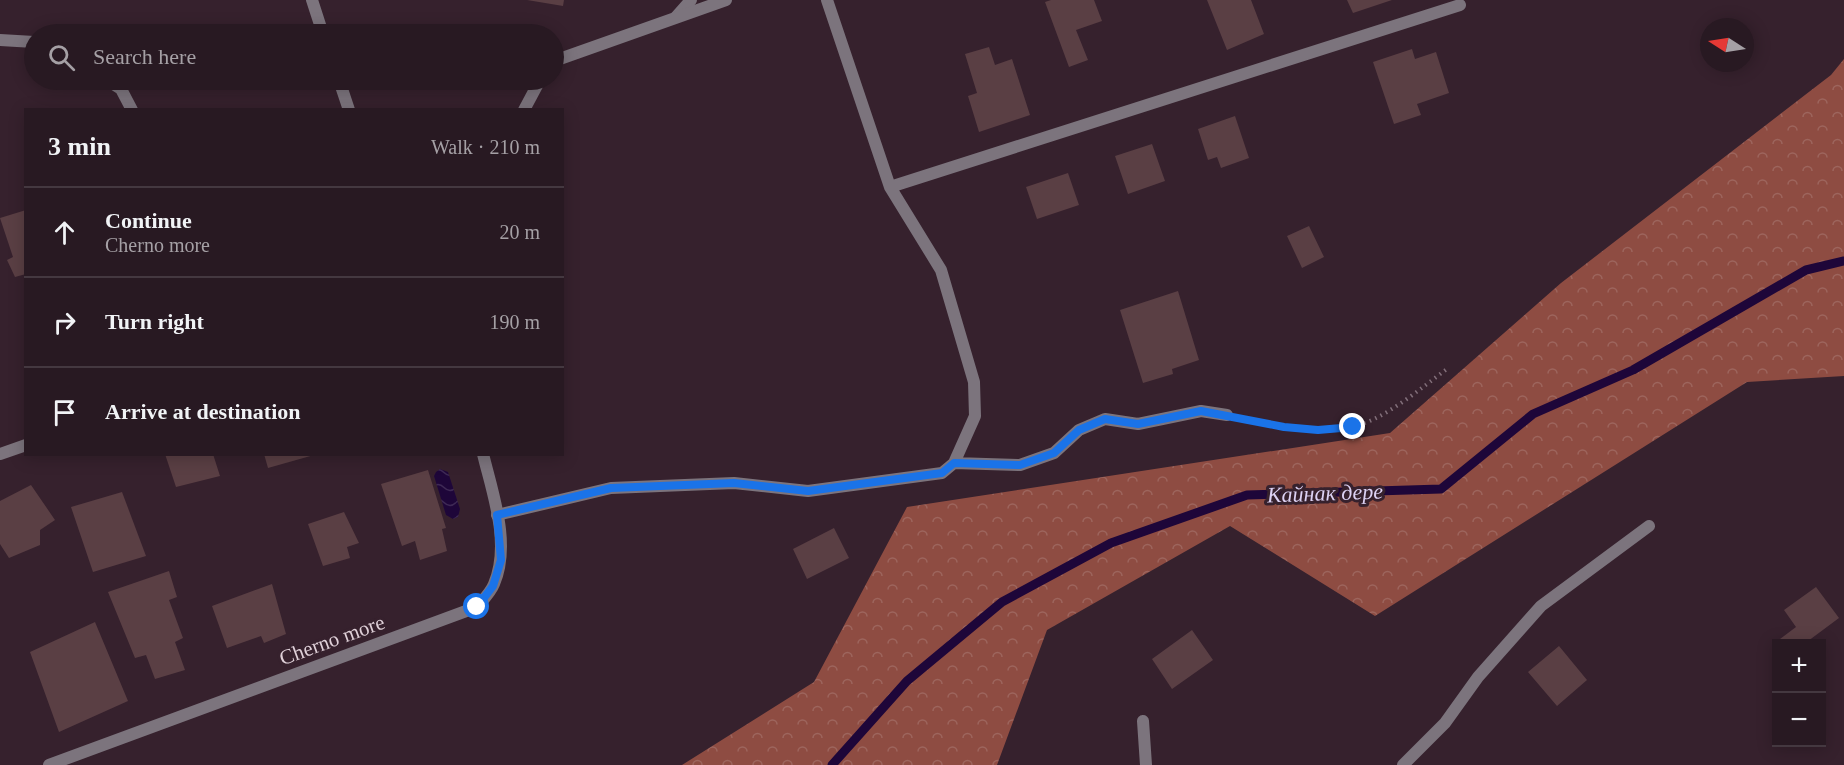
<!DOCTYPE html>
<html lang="en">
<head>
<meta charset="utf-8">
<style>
	body { margin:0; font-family:"Times New Roman",serif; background:#34262f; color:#f1f3f6 }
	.controls { position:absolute; right:18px; bottom:18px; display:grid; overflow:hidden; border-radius:0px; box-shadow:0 3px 15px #0003 }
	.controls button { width:54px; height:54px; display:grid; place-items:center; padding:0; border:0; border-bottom:2px solid #443840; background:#281922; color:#f1f3f6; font:30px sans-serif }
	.compass { position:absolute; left:1700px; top:18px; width:54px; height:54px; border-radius:50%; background:#281922; box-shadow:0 3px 15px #0003; rotate:282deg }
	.stop { position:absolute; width:18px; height:18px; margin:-14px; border:4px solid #1a73e8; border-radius:50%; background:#fff }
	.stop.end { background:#1a73e8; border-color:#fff; box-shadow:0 2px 6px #0008 }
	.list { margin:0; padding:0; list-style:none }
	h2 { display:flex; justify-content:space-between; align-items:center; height:78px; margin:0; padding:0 24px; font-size:26px }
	h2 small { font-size:20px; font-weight:400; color:#a5a0a5 }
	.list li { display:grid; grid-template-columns:39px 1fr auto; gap:18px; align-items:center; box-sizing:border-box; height:90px; padding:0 24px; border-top:2px solid #443840 }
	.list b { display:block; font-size:22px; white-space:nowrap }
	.list p { margin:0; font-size:20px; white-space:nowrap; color:#a5a0a5 }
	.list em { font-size:20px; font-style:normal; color:#a5a0a5 }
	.icon { flex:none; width:33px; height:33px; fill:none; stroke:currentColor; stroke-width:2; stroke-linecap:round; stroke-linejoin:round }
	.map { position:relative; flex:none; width:1844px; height:765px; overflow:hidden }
	.search { position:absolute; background:#281922; box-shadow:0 3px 15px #0003; left:24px; top:24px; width:540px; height:66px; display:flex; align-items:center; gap:15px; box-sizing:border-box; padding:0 21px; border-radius:33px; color:#a5a0a5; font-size:22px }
	.panel { position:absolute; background:#281922; box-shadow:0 3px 15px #0003; left:24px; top:108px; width:540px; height:348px; border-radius:0px }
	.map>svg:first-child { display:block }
	.forest { fill:url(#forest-crowns) }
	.water { fill:url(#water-waves) }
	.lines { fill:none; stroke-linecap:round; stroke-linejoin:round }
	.stream { stroke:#1e0639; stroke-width:9 }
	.building { fill:#5a3f44 }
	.path { stroke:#826f7a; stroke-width:4; stroke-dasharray:1.5 4.5; stroke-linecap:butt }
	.lane { stroke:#7c747d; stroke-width:12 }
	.street { stroke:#7c747d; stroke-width:12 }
	.route { stroke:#1a73e8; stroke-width:8 }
	.labels { text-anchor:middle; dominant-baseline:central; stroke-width:6; stroke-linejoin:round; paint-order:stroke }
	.street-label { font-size:21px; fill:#dfd0d8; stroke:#36212d }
	.water-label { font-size:22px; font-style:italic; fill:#ddd2f4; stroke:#36212d }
</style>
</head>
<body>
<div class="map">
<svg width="1844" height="765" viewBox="0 0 1844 765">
	<defs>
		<pattern id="forest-crowns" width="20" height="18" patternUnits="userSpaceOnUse" patternTransform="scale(1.5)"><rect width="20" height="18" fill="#8e4c42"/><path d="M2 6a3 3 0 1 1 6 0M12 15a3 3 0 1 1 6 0" fill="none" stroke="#9d655d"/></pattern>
		<pattern id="water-waves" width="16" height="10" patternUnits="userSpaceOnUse" patternTransform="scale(1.5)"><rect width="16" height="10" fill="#1e0639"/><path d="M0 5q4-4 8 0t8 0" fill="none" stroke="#3e2955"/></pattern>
	</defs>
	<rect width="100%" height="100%" fill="#36212d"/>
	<!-- forest -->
	<path class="forest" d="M1844,59V376L1747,382L1375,616L1230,526L1047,630L997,765H682L814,682L907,507L1390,433L1561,283L1831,75Z"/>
	<!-- water -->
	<path class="water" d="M440,469L448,472L460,509L458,517L453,519L446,515L434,476L436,472Z"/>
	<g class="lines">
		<!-- stream -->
		<path class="stream" d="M832,765L907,681L1002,602L1111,543L1247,495L1441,489L1533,414L1633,370L1806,270L1844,261"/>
	</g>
	<!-- building -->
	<path class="building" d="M527,0H564L563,6Z
		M1051,0H1094L1102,21L1076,30L1088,60L1069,67L1045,2Z
		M1207,0H1251L1264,34L1227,50Z
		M1347,0H1392L1353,13Z
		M989,47L995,65L1012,59L1030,115L979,132L968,96L977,93L965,54Z
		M1412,49L1415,59L1436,52L1449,93L1417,104L1421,115L1394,124L1373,62Z
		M1235,116L1249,158L1221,168L1217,157L1208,160L1198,129Z
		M1152,144L1165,181L1128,194L1115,156Z
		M1068,173L1079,205L1037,219L1026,187Z
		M26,210V274L15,277L7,260L13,257L0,218Z
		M1309,226L1324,257L1302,268L1287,236Z
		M1178,291L1199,360L1172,369L1173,374L1143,383L1120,310Z
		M165,454H213L220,476L176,487Z
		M264,454H314V455L268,468Z
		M428,470L446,528L442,529L447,551L420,560L415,541L402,546L381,484Z
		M31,485L55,520L40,530V545L9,558L0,544V501Z
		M122,492L146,556L93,572L71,507Z
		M344,512L359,543L347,547L350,558L323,566L308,524Z
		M834,528L849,558L807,579L793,549Z
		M169,571L177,597L169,600L183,638L175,642L185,670L155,679L146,655L135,658L108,592Z
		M272,584L286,634L264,643L261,636L227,648L212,606Z
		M1816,587L1839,618L1804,644H1784L1780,639L1796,627L1784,610Z
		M95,622L128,701L59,732L30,652Z
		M1192,630L1213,660L1172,689L1152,659Z
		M1559,646L1587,680L1557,706L1528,672Z"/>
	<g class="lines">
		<!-- path -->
		<path class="path" d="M1246,419C1280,426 1317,435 1352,427C1384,420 1421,388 1447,369"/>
		<!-- lane -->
		<path class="lane" d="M312,0L323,34
			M676,17L691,0
			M0,40L34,42
			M107,80L121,89L132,110
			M339,80L349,110
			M890,187L1460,5
			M954,463L1020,465L1054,453L1079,430L1105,419L1138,424L1201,411L1227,415
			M497,515L611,488L734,483L808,491L942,473L954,463L975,416L974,382L941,270L890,187L827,0
			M1143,721L1146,765
			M1403,765L1445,723L1478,677L1541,606L1649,526"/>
		<!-- street -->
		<path class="street" d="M554,61L726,0
			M524,110L540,80
			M0,454L26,445
			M49,765L477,607C483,600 491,592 494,584C511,544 493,495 483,454"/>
	</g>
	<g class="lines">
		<!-- route -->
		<path class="route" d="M477,607L493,586L501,560L497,515L611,488L734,483L808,491L942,473L954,463L1020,465L1054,453L1079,430L1105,419L1138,424L1201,411L1284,427L1318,430L1353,427"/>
	</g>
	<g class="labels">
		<!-- street labels -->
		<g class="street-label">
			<text transform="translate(332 640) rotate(-20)">Cherno more</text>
		</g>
		<!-- water labels -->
		<g class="water-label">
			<text transform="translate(1325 493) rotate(-2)">Кайнак дере</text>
		</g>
	</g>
</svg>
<div class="controls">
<button>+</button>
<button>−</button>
</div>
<svg class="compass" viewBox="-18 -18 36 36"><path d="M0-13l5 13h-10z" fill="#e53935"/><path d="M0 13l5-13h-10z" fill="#a5a0a5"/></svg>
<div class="stop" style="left:477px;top:607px"></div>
<div class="stop end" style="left:1353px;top:427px"></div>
<div class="search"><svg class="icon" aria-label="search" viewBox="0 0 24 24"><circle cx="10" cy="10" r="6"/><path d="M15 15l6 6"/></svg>Search here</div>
<section class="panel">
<h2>3 min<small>Walk · 210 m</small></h2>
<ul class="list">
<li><svg class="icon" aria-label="ahead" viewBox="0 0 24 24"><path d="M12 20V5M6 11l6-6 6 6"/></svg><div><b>Continue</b><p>Cherno more</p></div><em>20 m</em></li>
<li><svg class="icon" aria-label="right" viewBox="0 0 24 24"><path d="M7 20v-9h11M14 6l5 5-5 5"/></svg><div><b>Turn right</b></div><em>190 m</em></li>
<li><svg class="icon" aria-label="arrive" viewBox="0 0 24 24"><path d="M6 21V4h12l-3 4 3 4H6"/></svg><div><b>Arrive at destination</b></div></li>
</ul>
</section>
</div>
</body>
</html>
